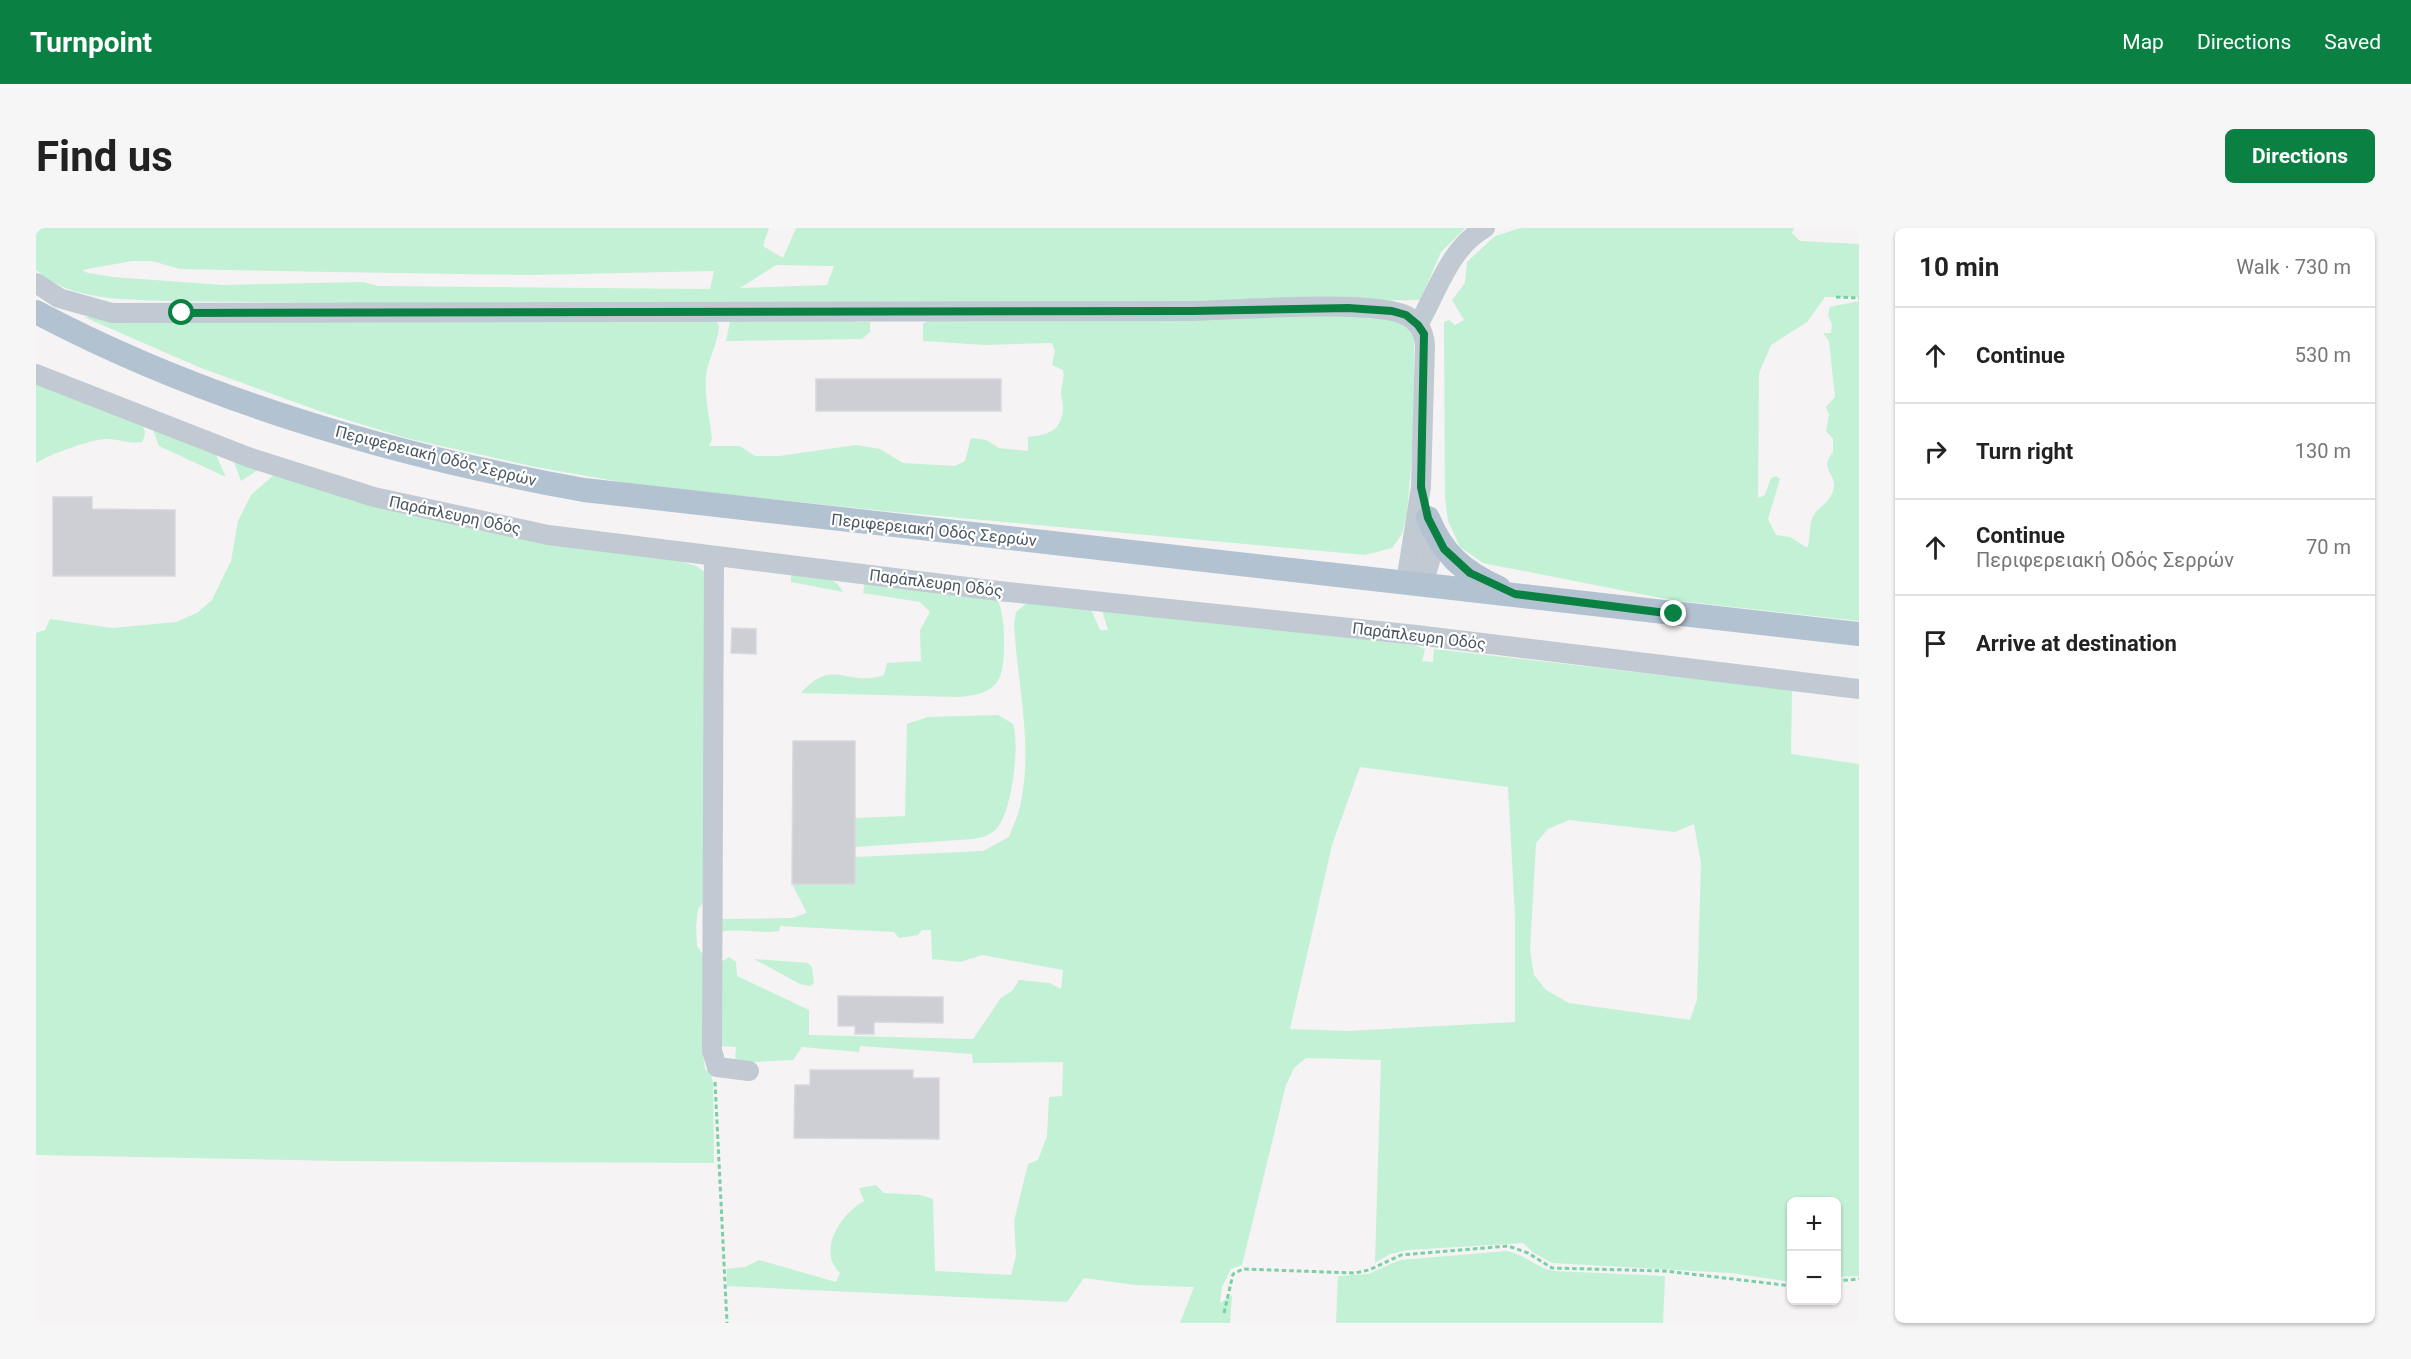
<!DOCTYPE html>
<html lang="en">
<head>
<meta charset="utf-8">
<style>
	body { margin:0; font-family:Roboto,sans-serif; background:#f6f6f6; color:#222 }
	.controls { position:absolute; right:18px; bottom:18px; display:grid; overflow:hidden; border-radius:9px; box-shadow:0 2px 4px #0004 }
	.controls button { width:54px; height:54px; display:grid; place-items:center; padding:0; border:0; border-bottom:2px solid #e0e0e0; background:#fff; color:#222; font:30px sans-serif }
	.stop { position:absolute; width:18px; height:18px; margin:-14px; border:4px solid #0b8043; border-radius:50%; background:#fff }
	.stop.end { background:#0b8043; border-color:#fff; box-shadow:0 2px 6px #0008 }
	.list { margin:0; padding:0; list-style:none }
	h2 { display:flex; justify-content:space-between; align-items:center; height:78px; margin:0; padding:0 24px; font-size:26px }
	h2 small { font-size:20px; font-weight:400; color:#767676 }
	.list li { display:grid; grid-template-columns:39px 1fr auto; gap:18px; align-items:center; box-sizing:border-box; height:96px; padding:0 24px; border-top:2px solid #e0e0e0 }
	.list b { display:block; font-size:22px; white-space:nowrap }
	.list p { margin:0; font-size:20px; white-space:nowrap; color:#767676 }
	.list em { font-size:20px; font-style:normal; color:#767676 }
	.icon { flex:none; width:33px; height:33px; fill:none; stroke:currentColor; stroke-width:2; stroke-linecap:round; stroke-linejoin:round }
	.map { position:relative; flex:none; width:1823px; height:1095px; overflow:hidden; border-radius:9px }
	header { display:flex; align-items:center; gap:36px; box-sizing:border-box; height:84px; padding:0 30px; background:#0b8043; color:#fff }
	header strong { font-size:28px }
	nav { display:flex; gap:33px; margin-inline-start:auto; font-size:21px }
	.intro { display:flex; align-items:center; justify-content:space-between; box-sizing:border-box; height:144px; padding:0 36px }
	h1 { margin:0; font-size:42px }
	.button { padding:15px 27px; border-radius:9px; background:#0b8043; color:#fff; font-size:21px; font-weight:700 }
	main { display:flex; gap:36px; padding:0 36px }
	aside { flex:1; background:#fff; border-radius:9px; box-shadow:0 2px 4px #0004 }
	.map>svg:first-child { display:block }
	.green { fill:#c3f1d5; fill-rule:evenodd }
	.building { fill:#cdcfd5; stroke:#d7d9de; stroke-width:1.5 }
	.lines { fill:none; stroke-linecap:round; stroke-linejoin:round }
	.path { stroke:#7ad0a6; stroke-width:3; stroke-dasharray:4.5 3; stroke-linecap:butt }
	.minor { stroke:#c1cad2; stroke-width:20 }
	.major { stroke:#b3c2d1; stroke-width:24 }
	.route { stroke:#0b8043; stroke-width:8 }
	.labels { text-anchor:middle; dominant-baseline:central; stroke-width:4.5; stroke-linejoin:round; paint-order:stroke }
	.street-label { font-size:16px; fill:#4a5661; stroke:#fff }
</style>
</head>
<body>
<header>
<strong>Turnpoint</strong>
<nav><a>Map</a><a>Directions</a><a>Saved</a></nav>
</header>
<div class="intro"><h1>Find us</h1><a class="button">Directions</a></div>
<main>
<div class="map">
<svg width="1823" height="1095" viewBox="0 0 1823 1095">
	<rect width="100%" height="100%" fill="#f5f3f3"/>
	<!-- green -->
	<path class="green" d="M0,0H733L727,18L747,30L760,0H1429L1405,24L1384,72L686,79L135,73C91,71 35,74 0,42ZM96,33H116L144,41L296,44L496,47L678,43L674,61L342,58L327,54L187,57L77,49L52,45L46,42ZM740,37L797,38H798L791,57L704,60Z
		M1485,0H1758L1756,5L1764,13L1823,16V69H1789L1771,94L1735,117L1723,145L1722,270L1729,267L1735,250L1740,248L1744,251L1732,291L1740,307L1754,309L1771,320C1776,309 1771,294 1780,284C1788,275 1796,272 1798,258C1799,244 1783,241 1797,224V211L1790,203L1793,187L1790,179L1799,169L1793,113L1787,105H1795L1796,97L1792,87L1794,79L1823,73V393L1635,372L1447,335L1424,319L1412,293L1409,270L1408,94L1413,92L1419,97L1428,92L1416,72L1429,55L1431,34L1459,8Z
		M1349,87L1375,100L1378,109V205L1371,285L1366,306L1356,320L1329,327L848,283L596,256L500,239L370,210L286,184L165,140L48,89L677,90L683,97C683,114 672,130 670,148C668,168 674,191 676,211L673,218H704L719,228H743L820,217L844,221L867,235L919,238L929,233L935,210L950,212L963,220L992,223V209C1012,207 1026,203 1027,180C1027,175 1025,170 1025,166C1025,157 1029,151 1027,142L1016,137L1019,123L1016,115L949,117L887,113V96L892,93Z
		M779,92L834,94V104L826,111L690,113L694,93Z
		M0,154L105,196C110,202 110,207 106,214C92,216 80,210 68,211C50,213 15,226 0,235Z
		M117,202L179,225L190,249L123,218Z
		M197,231L225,240L205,253Z
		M240,245L489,310L554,322L644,333L660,338L673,347L668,673L662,681L660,699L661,718L673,735L667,828L669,841L675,845L677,855L678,935L303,933L0,927V405L9,402L14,391L76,400L140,394L161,385L176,372L195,333L202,293L215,267Z
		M755,345C774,347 798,345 807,364L755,354Z
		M829,354L961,370C967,383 968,399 968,413C968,451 964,466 923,469L765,465C796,428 813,460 848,447L851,435L885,433L884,402L894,384L884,374L827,365Z
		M991,375L1055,381L1064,402H1072L1066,382L1378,417L1389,421L1386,433L1397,434L1398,421L1756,462L1755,526L1823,536V1048L1801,1049L1800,974H1756L1755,1054L1695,1045L1516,1035L1498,1025L1487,1015L1372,1022L1354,1026L1339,1035L1345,832L1270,830L1258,840L1250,857L1206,1037L1195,1041L1186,1059L1184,1075L1196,1067L1194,1095H1144L1158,1059L1099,1057L1048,1050L1031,1074L691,1058V1041L709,1039L723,1032L800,1054L804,1045C780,1022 806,985 828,973L823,960L840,957L848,965L884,967L897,971L899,1043L975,1047L980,1028L978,993L992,936L1002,932L1011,908L1013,869L1026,868L1027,834L937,835L936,826L824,818L823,824L766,819L757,832L699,835L700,819L683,818L685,734L693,729L700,734L701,748L773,782V807L937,811L965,770L976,763L983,752L1014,755L1025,761L1027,742L946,727L924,734L896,731L895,702H886L882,707L863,710L858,704L744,698L743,703C722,706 704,700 683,704V691L756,690L771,685L756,656H818L819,629L947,623L973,609C977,598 983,586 985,574C997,515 981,454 978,395L980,384ZM1324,539L1472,559L1479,689V794L1311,803L1254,801L1296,617ZM1533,592L1639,604L1658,596L1665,635L1661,772L1654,792L1533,775L1510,762L1498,747L1494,722L1500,615L1512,601Z
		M962,487L977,496C984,517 976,581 962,599C955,607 948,609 937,611L819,619V590L869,588L871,496L892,489Z
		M718,731L772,735L776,739L778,755L774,758L764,756Z
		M1470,1023C1489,1026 1500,1040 1519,1043L1629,1048L1627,1095H1300L1302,1048L1332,1046L1364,1032Z"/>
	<!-- building -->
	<path class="building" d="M780,151H965V183H780Z
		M17,269H56V281L139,282V348H17Z
		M696,400L720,401V426L695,425Z
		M757,513H819V656H756Z
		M802,768L907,769V795L838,794V806H819V798H802Z
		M774,842H877V850H903V911L758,910L759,857H774Z"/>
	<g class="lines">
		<!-- path -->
		<path class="path" d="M1800,69L1823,70
			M679,854L691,1095
			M1800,1053L1823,1051
			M1188,1085L1197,1046L1207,1041L1319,1045L1333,1042L1365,1027L1472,1018L1492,1025L1516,1040L1629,1043L1756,1058"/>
		<!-- minor -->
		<path class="minor" d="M0,55L23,70L76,85L1156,83C1198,82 1340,71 1371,88C1383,94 1388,104 1389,117L1385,259L1370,354
			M1382,97C1401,64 1414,19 1449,0
			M0,146L212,229L338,269L512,307L963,363L1380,407L1823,461
			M678,328L676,823L681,839L713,843
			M1387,356L1394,333L1393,294"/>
		<!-- major -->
		<path class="major" d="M0,84C170,174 359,228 548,262L1823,406
			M1392,290C1407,326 1427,344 1463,360"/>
	</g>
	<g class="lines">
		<!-- route -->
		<path class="route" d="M146,85L1156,83L1312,80L1356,83L1370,87L1382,97L1388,106L1385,259L1392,290L1408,321L1434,345L1479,366L1638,386"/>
	</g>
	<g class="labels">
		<!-- street labels -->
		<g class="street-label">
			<text transform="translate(400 228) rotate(14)">Περιφερειακή Οδός Σερρών</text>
			<text transform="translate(419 287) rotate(12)">Παράπλευρη Οδός</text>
			<text transform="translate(898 302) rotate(6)">Περιφερειακή Οδός Σερρών</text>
			<text transform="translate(900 355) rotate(7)">Παράπλευρη Οδός</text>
			<text transform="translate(1383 408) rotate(7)">Παράπλευρη Οδός</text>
		</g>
	</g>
</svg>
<div class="controls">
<button>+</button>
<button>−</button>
</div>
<div class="stop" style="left:146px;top:85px"></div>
<div class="stop end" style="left:1638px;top:386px"></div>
</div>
<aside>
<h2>10 min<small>Walk · 730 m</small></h2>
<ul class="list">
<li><svg class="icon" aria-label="ahead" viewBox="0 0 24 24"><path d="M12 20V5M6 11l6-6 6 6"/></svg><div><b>Continue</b></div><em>530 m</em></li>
<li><svg class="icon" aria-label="right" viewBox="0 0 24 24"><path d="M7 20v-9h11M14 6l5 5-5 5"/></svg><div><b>Turn right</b></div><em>130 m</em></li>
<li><svg class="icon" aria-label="ahead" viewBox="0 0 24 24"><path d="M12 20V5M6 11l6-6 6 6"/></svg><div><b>Continue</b><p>Περιφερειακή Οδός Σερρών</p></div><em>70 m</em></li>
<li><svg class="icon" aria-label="arrive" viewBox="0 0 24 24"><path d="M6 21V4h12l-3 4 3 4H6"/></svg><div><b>Arrive at destination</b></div></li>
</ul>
</aside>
</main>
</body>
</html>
